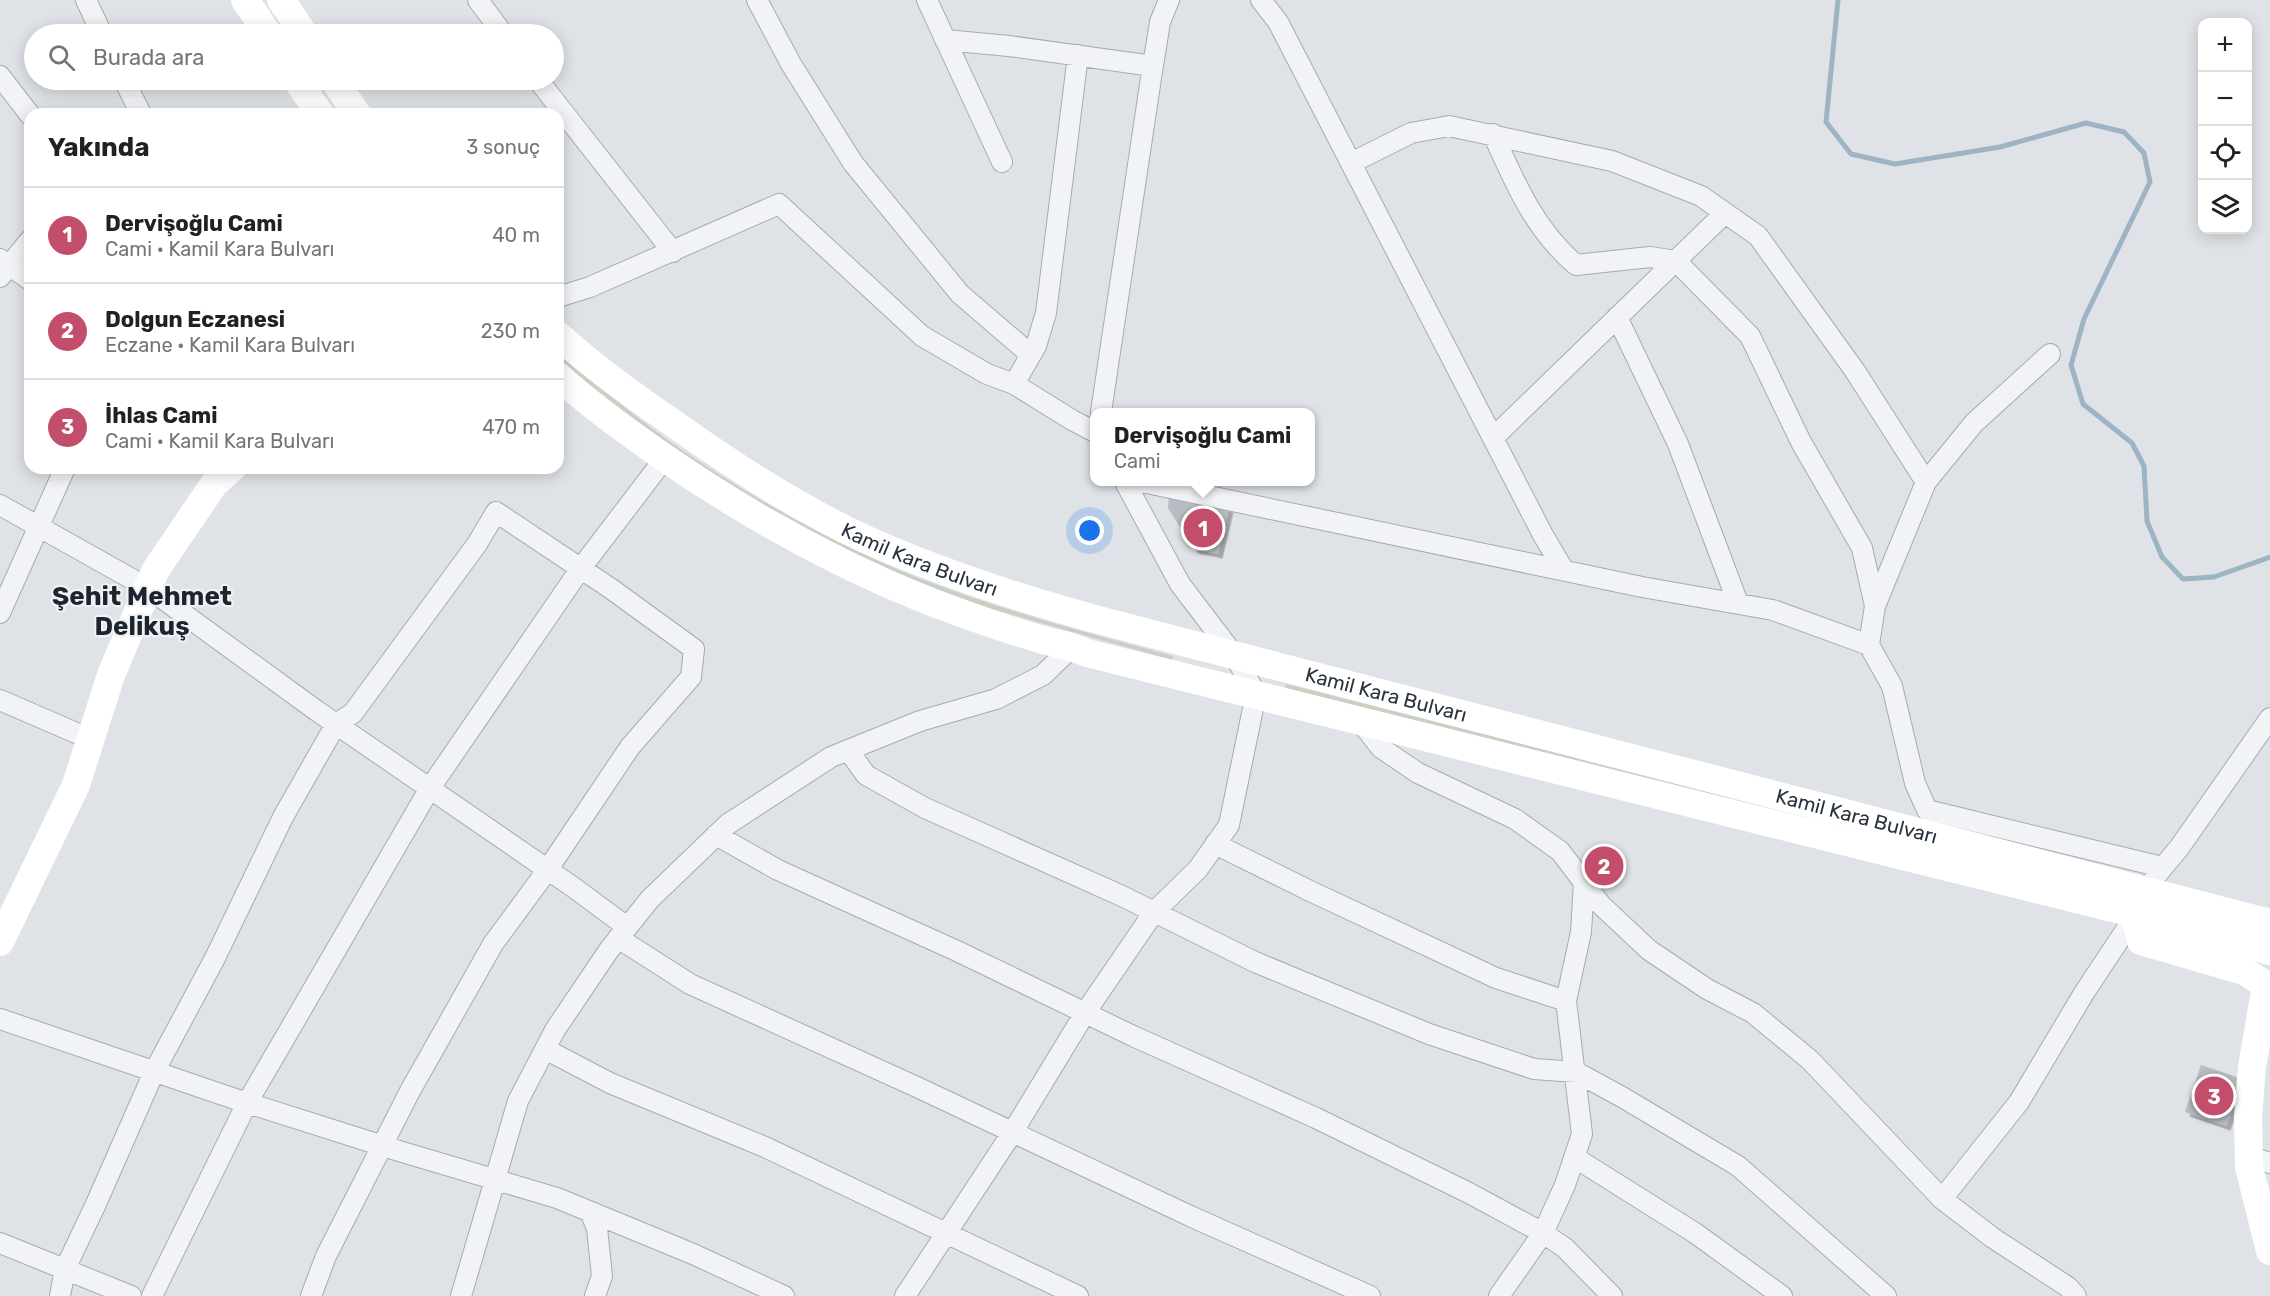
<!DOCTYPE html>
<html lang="tr">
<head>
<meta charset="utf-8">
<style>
	body { margin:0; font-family:Rubik,sans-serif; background:#f2f2f2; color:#202124 }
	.controls { position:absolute; right:18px; top:18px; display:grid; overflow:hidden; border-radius:12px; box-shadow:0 3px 15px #0003 }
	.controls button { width:54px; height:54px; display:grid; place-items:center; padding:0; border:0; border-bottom:2px solid #e0e0e0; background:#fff; color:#202124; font:30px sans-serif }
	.you { position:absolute; left:1090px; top:531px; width:21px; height:21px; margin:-15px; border:4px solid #fff; border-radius:50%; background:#1a73e8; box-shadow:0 0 0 9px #1a73e833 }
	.badge { display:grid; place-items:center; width:39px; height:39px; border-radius:50%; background:#c24e6c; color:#fff; font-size:20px; font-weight:700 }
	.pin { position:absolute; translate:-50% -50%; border:3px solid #fff; box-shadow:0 2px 6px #0006 }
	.popup { position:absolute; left:1090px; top:408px; width:225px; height:78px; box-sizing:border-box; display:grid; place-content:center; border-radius:12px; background:#fff; filter:drop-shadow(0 2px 4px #0005); font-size:20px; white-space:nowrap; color:#757577 }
	.popup b { font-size:22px; color:#202124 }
	.popup::after { content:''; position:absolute; left:50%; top:100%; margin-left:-12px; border:12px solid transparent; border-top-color:#fff }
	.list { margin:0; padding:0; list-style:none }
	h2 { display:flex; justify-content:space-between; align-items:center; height:78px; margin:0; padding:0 24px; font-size:26px }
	h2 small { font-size:20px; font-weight:400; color:#757577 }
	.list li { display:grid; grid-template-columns:39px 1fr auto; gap:18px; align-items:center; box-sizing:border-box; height:96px; padding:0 24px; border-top:2px solid #e0e0e0 }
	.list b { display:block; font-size:22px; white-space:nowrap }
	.list p { margin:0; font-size:20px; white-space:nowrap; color:#757577 }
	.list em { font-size:20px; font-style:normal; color:#757577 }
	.icon { flex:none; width:33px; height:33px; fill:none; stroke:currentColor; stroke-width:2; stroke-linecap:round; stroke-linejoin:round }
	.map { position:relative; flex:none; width:2270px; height:1296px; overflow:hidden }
	.search { position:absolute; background:#fff; box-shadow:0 3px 15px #0003; left:24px; top:24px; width:540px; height:66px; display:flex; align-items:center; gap:15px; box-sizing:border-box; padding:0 21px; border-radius:33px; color:#757577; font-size:22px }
	.panel { position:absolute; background:#fff; box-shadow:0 3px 15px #0003; left:24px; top:108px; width:540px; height:366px; border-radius:18px }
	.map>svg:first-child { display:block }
	.green { fill:#c7d0c1 }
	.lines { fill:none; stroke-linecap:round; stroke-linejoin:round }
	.stream { stroke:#9db4c4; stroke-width:5 }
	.building { fill:#b7bdc3; filter:url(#shadow) }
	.street-casing { stroke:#a5abb1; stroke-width:22 }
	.street { stroke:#f1f3f6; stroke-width:20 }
	.secondary { stroke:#fff; stroke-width:28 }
	.labels { text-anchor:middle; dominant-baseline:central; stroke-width:4.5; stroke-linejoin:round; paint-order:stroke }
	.street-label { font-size:20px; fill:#29333d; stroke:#eef2f5 }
	.district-label { font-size:26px; font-weight:bold; fill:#1c242e; stroke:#eef2f5 }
</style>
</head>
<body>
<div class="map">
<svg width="2270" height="1296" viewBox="0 0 2270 1296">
	<defs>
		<filter id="shadow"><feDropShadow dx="4.5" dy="4.5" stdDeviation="0" flood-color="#0004"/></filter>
	</defs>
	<rect width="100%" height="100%" fill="#dfe3e7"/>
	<!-- green -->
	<path class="green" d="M562,356C598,385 632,414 669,441C745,494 830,542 916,577C1000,610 1086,632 1173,656L1172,660L988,608L902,576L855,554L741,493L647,431L558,361Z
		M1286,684L2105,891L2104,895L1285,688Z"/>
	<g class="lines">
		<!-- stream -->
		<path class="stream" d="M1838,0L1826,122L1851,154L1895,164L2000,147L2086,123L2124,132L2144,153L2150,182L2084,319L2071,365L2083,404L2132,443L2144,466L2147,521L2162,557L2183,579L2214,577L2270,557"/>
	</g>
	<!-- building -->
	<path class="building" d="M1169,495L1229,508L1218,554L1194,549L1168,508Z
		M2201,1065L2243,1079L2226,1126L2185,1112Z"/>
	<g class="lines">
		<!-- street casing -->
		<g class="street-casing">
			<path id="street" d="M86,0L102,34
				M478,0L503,34
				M757,0L791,64L853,163L960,294L1030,354
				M927,0L1002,162
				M1261,0L1278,22L1543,535L1563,569
				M945,40L1009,46L1153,66
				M0,76L30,115
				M124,80L141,114
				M538,80L673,252
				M1493,134C1515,183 1534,229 1576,265L1650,257L1676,261L1750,336L1801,442L1862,548L1875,606
				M1351,163L1411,133L1449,126L1612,161L1701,196L1758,236L1855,371L1926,482
				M0,259L30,280
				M0,277L30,240
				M558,297L590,287L779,204L922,336L987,374L1014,384L1072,420L1095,432
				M1617,317L1678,444L1738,603
				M1014,384L1036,346L1046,313L1078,55
				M1101,412L1151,78L1160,22L1169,0
				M1493,438L1725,213
				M1142,482L1642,587L1773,610L1869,645L1892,686L1915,783L1927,810L2162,867
				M0,505L148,588L317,711L573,887L627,927
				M0,613L65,468
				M1869,645L1875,606L1926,482L1974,423L2050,354
				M0,700L90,739
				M1360,721L1381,748L1418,773L1515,819L1560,851L1601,905L1649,950L1707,989L1753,1013L1810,1060L1942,1199L1993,1238L2068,1287L2076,1296
				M848,750L866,775L925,808L1122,896L1255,962L1429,1034L1534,1069L1576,1072L1622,1097L1738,1166L1886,1296
				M716,835L778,870L957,951L1133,1036L1316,1118L1469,1193L1543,1233L1565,1248L1612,1296
				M1215,844L1310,891L1496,978L1566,1001
				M2154,878L2179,848L2270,718
				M618,938L690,984L919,1088L1190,1216L1370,1296
				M0,1019L235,1099L399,1151L557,1198L693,1254L784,1296
				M545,1049L610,1083L765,1147L1078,1296
				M2249,1156L2270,1163
				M1574,1157L1695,1233L1782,1296
				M1942,1199L2019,1102L2084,993L2135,916
				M590,1212L597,1228L602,1276L595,1296
				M0,1243L131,1296
				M60,1296L65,1269L95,1206L154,1072L215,958L283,817L336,724L353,713L477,544L496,512L610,588L694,649L691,677L630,747L548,869L493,944L410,1091L326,1256L311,1296
				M152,1296L247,1103L430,788L581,568L665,458
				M461,1296L518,1101L555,1030L609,950L650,899L728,824L831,757L920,721L996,699L1043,675L1073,646
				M905,1296L1012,1133L1085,1013L1154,912L1198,869L1229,825L1256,694L1234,655L1180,584L1125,482
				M1499,1296L1543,1233L1565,1185L1582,1134L1566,1001L1581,932L1584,882"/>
		</g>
		<!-- street -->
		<use href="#street" class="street"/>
		<!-- secondary -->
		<g class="secondary">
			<path d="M245,0L268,34"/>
			<path d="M281,0L304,34"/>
			<path d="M297,80L320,114"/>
			<path d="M334,80L357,114"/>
			<path id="s1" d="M558,335C593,367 631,394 670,421C732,465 796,507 865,539C943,574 1024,600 1106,622L2270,923"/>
			<path d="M558,376C590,405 625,430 659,454C744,513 835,564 931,602C968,616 1006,629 1043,640C1058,644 1073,646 1087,653L2124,911L2270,951"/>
			<path d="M2142,902L2135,916L2141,941L2244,971L2266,985L2252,1067L2248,1117L2249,1167L2270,1251"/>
			<path d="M0,942L76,785L111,675L155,571L214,484L232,468"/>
		</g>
	</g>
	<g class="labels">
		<!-- street labels -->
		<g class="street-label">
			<text stroke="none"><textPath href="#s1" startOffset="428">Kamil Kara Bulvarı</textPath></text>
			<text stroke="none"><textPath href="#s1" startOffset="914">Kamil Kara Bulvarı</textPath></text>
			<text stroke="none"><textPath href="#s1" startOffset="1400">Kamil Kara Bulvarı</textPath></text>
		</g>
		<!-- district labels -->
		<g class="district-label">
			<text x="142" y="596">Şehit Mehmet<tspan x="142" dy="30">Delikuş</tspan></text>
		</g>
	</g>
</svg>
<div class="controls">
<button>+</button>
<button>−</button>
<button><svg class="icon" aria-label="locate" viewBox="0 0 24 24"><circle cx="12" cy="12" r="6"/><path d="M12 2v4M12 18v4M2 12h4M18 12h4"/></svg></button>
<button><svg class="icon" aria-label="layers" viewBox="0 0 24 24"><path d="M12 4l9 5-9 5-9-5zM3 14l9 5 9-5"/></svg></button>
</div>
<div class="you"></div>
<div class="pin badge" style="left:1203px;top:528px">1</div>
<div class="popup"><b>Dervişoğlu Cami</b>Cami</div>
<div class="pin badge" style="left:1604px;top:866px">2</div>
<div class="pin badge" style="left:2214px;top:1096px">3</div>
<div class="search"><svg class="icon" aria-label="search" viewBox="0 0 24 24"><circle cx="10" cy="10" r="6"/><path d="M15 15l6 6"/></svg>Burada ara</div>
<section class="panel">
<h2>Yakında<small>3 sonuç</small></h2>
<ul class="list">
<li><span class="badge">1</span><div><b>Dervişoğlu Cami</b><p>Cami · Kamil Kara Bulvarı</p></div><em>40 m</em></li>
<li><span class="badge">2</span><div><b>Dolgun Eczanesi</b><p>Eczane · Kamil Kara Bulvarı</p></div><em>230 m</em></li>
<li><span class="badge">3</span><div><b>İhlas Cami</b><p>Cami · Kamil Kara Bulvarı</p></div><em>470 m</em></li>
</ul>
</section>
</div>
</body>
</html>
